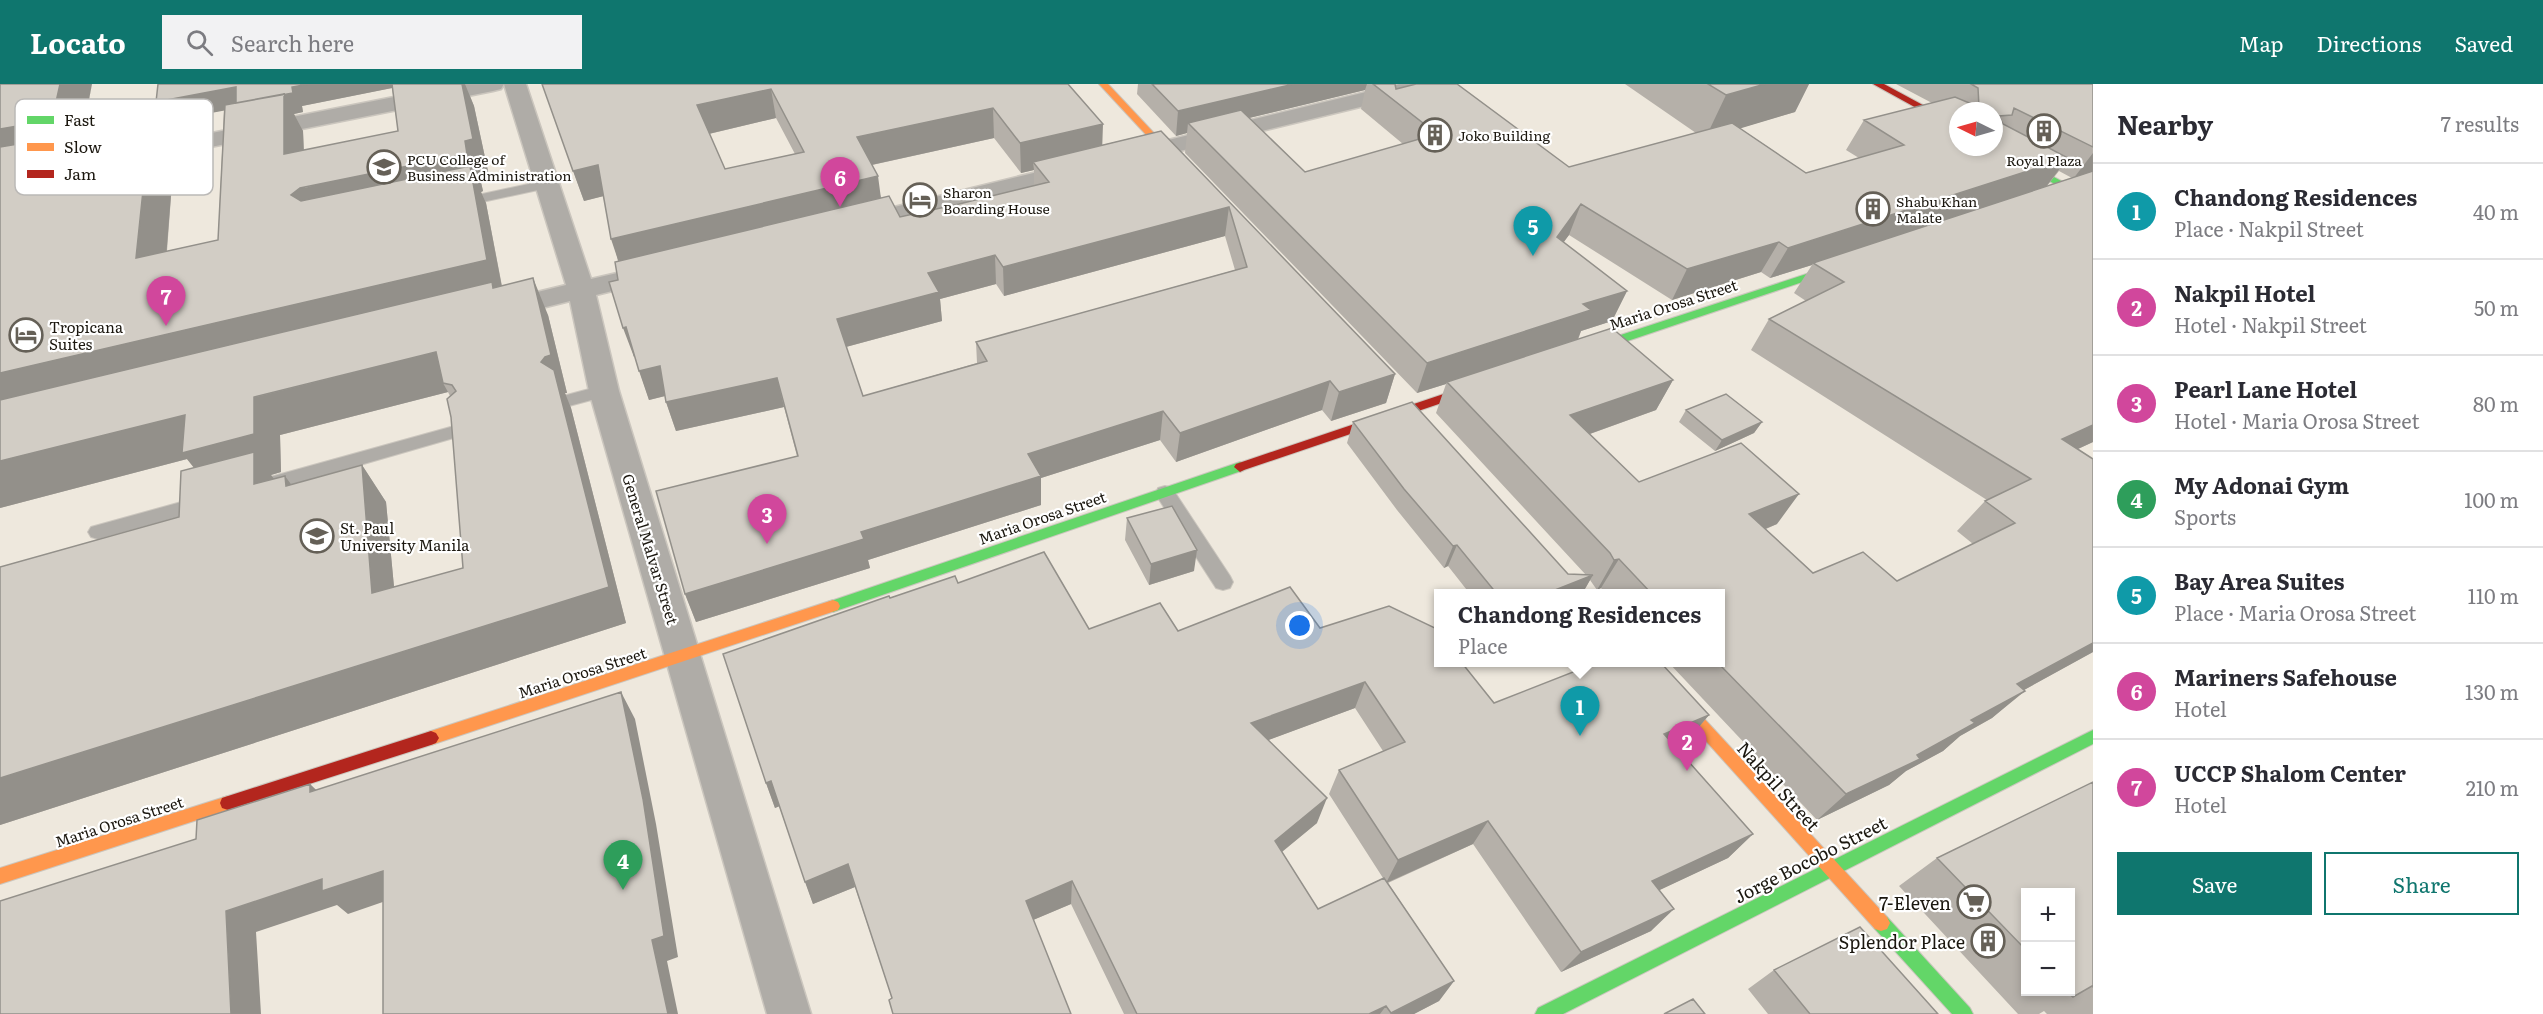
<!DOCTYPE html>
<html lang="en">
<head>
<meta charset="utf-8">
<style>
	body { margin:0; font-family:Literata,serif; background:#f2f2f3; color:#2b2b33 }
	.controls { position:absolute; right:18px; bottom:18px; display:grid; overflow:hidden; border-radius:0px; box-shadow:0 3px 9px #0003 }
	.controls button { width:54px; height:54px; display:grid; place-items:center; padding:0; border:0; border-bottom:2px solid #e1e1e2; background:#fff; color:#2b2b33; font:30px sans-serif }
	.compass { position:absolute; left:1949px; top:18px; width:54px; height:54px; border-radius:50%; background:#fff; box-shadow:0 3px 9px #0003; rotate:275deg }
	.you { position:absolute; left:1300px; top:542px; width:21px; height:21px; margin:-15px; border:4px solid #fff; border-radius:50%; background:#1a73e8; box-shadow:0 0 0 9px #1a73e833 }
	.badge { display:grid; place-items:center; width:39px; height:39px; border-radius:50%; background:#0f766e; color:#fff; font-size:20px; font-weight:700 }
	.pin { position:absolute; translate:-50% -50px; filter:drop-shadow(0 2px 3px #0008) }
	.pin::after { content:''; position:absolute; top:32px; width:21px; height:18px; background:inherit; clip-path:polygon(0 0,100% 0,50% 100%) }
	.popup { position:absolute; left:1434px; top:505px; width:291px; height:78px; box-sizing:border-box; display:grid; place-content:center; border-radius:0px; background:#fff; filter:drop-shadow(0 2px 4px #0005); font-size:20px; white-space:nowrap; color:#7c7c81 }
	.popup b { font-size:22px; color:#2b2b33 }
	.popup::after { content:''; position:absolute; left:50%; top:100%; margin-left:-12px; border:12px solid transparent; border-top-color:#fff }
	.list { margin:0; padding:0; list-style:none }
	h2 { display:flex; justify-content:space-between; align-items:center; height:78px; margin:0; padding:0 24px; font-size:26px }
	h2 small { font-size:20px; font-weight:400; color:#7c7c81 }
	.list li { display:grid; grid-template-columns:39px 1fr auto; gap:18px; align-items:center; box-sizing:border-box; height:96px; padding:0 24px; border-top:2px solid #e1e1e2 }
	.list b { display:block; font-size:22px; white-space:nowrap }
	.list p { margin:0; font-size:20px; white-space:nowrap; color:#7c7c81 }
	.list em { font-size:20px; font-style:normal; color:#7c7c81 }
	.actions { display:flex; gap:12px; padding:18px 24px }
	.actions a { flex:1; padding:14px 0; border:2px solid #0f766e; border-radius:0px; text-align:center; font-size:21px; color:#0f766e }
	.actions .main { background:#0f766e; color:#fff }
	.icon { flex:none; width:33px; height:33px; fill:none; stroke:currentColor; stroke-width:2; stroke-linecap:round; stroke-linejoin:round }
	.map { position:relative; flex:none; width:2093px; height:930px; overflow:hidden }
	header { display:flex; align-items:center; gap:36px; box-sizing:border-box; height:84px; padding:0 30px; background:#0f766e; color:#fff }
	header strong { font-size:28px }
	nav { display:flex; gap:33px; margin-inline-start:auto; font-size:21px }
	.search { width:420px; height:54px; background:#f2f2f3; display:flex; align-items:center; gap:15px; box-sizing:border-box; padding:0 21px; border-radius:0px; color:#7c7c81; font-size:22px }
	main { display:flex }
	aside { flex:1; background:#fff }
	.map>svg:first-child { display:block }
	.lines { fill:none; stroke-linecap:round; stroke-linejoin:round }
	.lane-casing { stroke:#cbc6be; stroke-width:2 }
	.street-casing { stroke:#cbc6be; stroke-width:3 }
	.fast-casing { stroke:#cbc6be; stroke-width:2 }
	.slow-casing { stroke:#cbc6be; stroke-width:2 }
	.jam-casing { stroke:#cbc6be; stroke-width:2 }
	.lane { fill:#afaca7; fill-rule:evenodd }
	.street { fill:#afaca7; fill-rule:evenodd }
	.fast { fill:#63d668; fill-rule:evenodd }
	.slow { fill:#ff974d; fill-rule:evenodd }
	.jam { fill:#b3261e; fill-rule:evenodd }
	.wall { fill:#b5b0a9; fill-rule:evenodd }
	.shaded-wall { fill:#93908a }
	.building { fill:#d2cdc5; stroke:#93908a; stroke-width:1.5; fill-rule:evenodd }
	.labels { text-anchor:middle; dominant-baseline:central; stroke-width:4.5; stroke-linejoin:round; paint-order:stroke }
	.far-poi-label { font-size:14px; fill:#1b170f; stroke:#fff; text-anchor:start }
	.street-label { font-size:15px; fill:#1b170f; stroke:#fff }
	.poi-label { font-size:15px; fill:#1b170f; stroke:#fff; text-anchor:start }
	.near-street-label { font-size:18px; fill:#1b170f; stroke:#fff }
	.near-poi-label { font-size:18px; fill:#1b170f; stroke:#fff; text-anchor:end }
	.key { fill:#fff; stroke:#bbb9b7; stroke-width:1.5 }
	.key-label { font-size:16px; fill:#1b170f }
</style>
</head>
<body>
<header>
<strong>Locato</strong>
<div class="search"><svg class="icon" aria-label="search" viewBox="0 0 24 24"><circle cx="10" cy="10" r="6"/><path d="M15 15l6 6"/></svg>Search here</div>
<nav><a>Map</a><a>Directions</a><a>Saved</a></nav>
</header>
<main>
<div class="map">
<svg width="2093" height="930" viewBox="0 0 2093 930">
	<rect width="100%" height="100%" fill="#eee8dd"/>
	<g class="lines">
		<!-- lane casing -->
		<g class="lane-casing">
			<path id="lane" d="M547,96L552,97V103L459,123L452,119L459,115Z
				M604,301L613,307L610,311L569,322L560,316L563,312Z
				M465,339L471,341L474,345L471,349L263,409L256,407L254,402L256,397L263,395Z
				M1165,402L1172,404L1230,492L1233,498L1230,504L1223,506L1216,504L1158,414L1156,409L1158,404Z
				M203,412L210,414L212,419L210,424L98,455L91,453L88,448L91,443Z"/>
		</g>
		<!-- street casing -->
		<g class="street-casing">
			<path id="street" d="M460,0H504L501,5L493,7L115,82L107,80L103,75L107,70L115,68Z
				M504,0H526L591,195L652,181L661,183L665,189L661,195L596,211L619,307L811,930H767L589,307L570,217L498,235L488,232L484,226L488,220L566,201Z
				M1399,0H1437L1434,5L1131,79L1123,77L1119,72L1123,67Z
				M1078,78L1086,80L1090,85L1086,90L854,148L845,145L841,140L845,135Z"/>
		</g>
		<!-- fast casing -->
		<g class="fast-casing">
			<path id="fast" d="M1994,61L2093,114V121L1987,63H1994Z
				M1846,177L1851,180L1850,182L1586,271L1582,272L1576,268L1578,265Z
				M1240,378L1244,380L1246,383L1244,386L833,528L828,526L826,522L828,518Z
				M2093,646V660L1563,930H1535L1538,924Z
				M1881,831L1887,833L1970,924L1973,930H1952L1875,845L1872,839L1875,833Z"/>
		</g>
		<!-- slow casing -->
		<g class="slow-casing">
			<path id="slow" d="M1099,0H1108L1183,80V84H1177Z
				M833,516L838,518L840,522L838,526L431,661L426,659L423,654L426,649L431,647Z
				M1635,578H1652L1887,833L1890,839L1887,845L1881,847L1875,845Z
				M228,712L234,714L236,719L234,724L0,800V784Z"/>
		</g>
		<!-- jam casing -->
		<g class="jam-casing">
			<path id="jam" d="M1873,0H1884L1958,40V47Z
				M1485,296L1491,300L1489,303L1244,386L1240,388L1234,383L1236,380Z
				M431,647L436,649L439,654L436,659L431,661L228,726L222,724L220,719L222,714L228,712Z"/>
		</g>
		<!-- lane -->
		<use href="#lane" class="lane"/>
		<!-- street -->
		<use href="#street" class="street"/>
		<!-- fast -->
		<use href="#fast" class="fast"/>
		<!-- slow -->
		<use href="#slow" class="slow"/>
		<!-- jam -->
		<use href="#jam" class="jam"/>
	</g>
	<!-- wall -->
	<path class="wall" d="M92,0L80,62L149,49L173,86L167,167L218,156L224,26L168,37L158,0H465L474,22L489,92L480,94L483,107L481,108L486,119L502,202L548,231L567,309H565L571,324L626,539L0,741V483L179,433L194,384L187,375L0,424ZM392,4L398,47L304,66L303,47L294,30L303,28L302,22ZM448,308L450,312L463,484L394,503L386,418L362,381L291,400L274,395L271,391L281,388L280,351Z
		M542,0H1068L1102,61L1161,47L1395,290L1386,319L1331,337L1322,326L1176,378L1160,356L1041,394V421L868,476L870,484L696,538L685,510L797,372L784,323L676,347L666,318L665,312L649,316L635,273H634L618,196V177L603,112L584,117ZM776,34L795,70L725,85L709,50ZM994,54L1021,89L1034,86V102L900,133L881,114L872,81ZM1225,152L1235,186L976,258L977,279L863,312L846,263L942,237L940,215L996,200L1004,212Z
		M1138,0H1395L1396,5L1569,83L1696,49L1625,0H1809L1795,28L1740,44L1806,89L1859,74L1846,66L1864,36L1932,19L1896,0H2093V358L2078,365L2093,568L2024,606L1992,634L1960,652L1943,667L1906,687L1889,701L1817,736L1669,579H1721V510H1606L1601,504L1597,506L1590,496L1582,510H1470L1448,482L1444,484L1397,426L1347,359L1353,338L1568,490L1586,491L1436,329L1446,300L1417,309L1185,69L1187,49L1176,52L1137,10ZM1365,6L1361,25L1403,60L1305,88L1249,34ZM2059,87L2072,94L2047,102ZM1569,151L1672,216L1761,188L1770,194L1812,181L1794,209L1806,217L1769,235L1751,266L1987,416L1985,417L1957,447L1973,460L1897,497L1813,489L1766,445L1777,440L1639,398L1590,350L1656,326L1673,296L1578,256L1581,247L1612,237L1627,207L1563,158Z
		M1686,326L1762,338L1754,349L1715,367L1679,338Z
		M1127,434L1194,487L1149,501L1125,456Z
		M958,499L1089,545L1178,547L1320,544L1494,619L1709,631L1687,657L1675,662L1753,750L1728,774L1659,806L1651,847L1561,888L1473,760L1388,799L1454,897L1439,917L1414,930H1124L1071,820L1033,836L892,914L855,803L813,820L779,722L775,724L766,699L890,514ZM1355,624L1383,667L1339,686L1329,710L1383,794L1318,825L1282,768L1317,739L1268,656Z
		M2093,698V930H2047L2044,927L2039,930H2018L1899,802L1937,774ZM2025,808L2070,908H2025Z
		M1774,886L1938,930H1768L1748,905Z"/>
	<!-- shaded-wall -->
	<path class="shaded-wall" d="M60,0H92L78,72L0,88V45Z
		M309,0H451L402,2L302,22L303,28L294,30L303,47L305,104L465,57L462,0H465L474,22L489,92L480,94L483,107L481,108L486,119L504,214L0,336V289L313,149L238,24L168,37L156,18L236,3H292Z
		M1294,0H1367L1365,6L1195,47L1188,39L1187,49L1176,52L1178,27Z
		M1765,0H1809L1795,28L1705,55L1726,11Z
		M771,5L776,34L704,51L697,21Z
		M993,24L994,54L862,83L857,53Z
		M1103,40L1102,69L1033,78L1034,86L1021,89L1020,59Z
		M149,49L173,86L163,212L136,174Z
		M2093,69V91L2073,95Z
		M2068,74L2045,104L1813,179L1812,181L1770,194L1788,164Z
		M598,81L608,111L584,117L573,87Z
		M878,92L882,122L621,185L611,155Z
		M1581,120L1569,151L1545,184L1557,153Z
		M1229,123L1225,152L1004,212L1003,183Z
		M1779,158L1761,188L1672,216L1687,185Z
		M995,171L996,200L940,215L942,237L842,264L837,235L928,189Z
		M533,194L548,231L567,309H565L571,324L626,539L0,741V694L609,503L541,278Z
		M1627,207L1612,237L1581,247L1577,257L1447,298L1446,300L1417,309L1427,279L1583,220Z
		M626,243L636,273H634L623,244Z
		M436,268L452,301L443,299L448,308L280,351L281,388L271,391L282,405L213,407L187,375L0,424V377Z
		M660,282L669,311L649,316L639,287Z
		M1395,290L1386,319L1331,337L1339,308Z
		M777,294L784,323L676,347L666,318Z
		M1673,296L1656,326L1556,362L1570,331Z
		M1330,297L1322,326L1176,378L1180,349Z
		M1163,327L1160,356L1041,394V421L868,476L870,484L696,538L685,510L1028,370Z
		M1762,338L1754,349L1715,367L1722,356Z
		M2093,341V358L2034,385L2062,355Z
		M362,381L386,418L398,545L372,509Z
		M285,392L312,429L286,402Z
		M1799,410L1777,440L1728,460L1749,430Z
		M1457,461L1448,482L1444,484L1453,462Z
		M1197,466L1194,487L1149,501L1151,480Z
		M1619,475L1601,504L1597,506L1614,476Z
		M1593,491L1582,510H1545Z
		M2093,559V568L1984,628L2017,600Z
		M1365,598L1355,624L1244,665L1251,639Z
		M2025,607L1992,634L1960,652L1943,667L1906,687L1889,701L1817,736L1846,710L1917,671L1971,636Z
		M621,608L635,635L656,740L678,873L667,877L678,930H668L652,856Z
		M1709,631L1687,657L1644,675L1664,650Z
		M771,697L780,722L775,724L766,699Z
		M310,700L335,724L310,708Z
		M1327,714L1317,739L1267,780L1275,757Z
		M1488,737L1473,760L1386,799L1398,776Z
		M1753,750L1728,774L1630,820L1652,797Z
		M848,780L855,803L813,820L805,798Z
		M383,787L406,810L348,830L337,821L256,848L261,930H231L226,827L322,795Z
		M1072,797L1071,820L1026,839V817Z
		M1674,825L1651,847L1561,888L1581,868Z
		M1454,897L1439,917L1414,930H1390Z
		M1386,922L1380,930H1369Z"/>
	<!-- building -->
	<path class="building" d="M0,0H60L52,36L0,45Z
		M158,0H309L292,3L293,9L236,19V3L156,18Z
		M392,0H462L473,55L465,57L467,70L300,104L291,111L301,117L470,82L487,176L0,289V63L48,55L46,65L54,64L53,68L149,49L136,174L218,156L225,21L284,10V70L398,47Z
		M542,0H1068L1103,40L1020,59L993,24L857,53L878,92L611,155L598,81L573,87ZM771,5L804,68L725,85L697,21Z
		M1152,0H1294L1178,27Z
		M1373,0H1395L1396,5L1416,0H1457L1569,83L1732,39L1806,89L1904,61L1864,36L1955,13L1979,23L1978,4L1971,0H2093V63L2014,24L2012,31L1999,32L2003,40L2068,74L1788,164L1779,158L1687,185L1581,120L1557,153L1627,207L1583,220L1591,226L1427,279L1188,39L1241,26L1305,88L1437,50ZM1958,27H1994V63H1958Z
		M1708,0H1765L1726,11Z
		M1161,47L1395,290L1339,308L1330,297L1180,349L1163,327L1028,370L1041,392L861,448L864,455L685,510L656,407L798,372L777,294L666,318L660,282L639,287L626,243L623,244L609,198L618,196L615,178L889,112L900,133L959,120L1049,98L1033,78ZM1229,123L1247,183L976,258L987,277L863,312L837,235L939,208L928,189L995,171L1003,183Z
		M2093,87V341L2062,355L2093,375V559L2017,600L2025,607L1971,636L1975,639L1917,671L1920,675L1846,710L1718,579H1721V510H1652L1619,475L1614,476L1610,469L1447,298L1612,244L1673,296L1570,331L1639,398L1741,359L1799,410L1749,430L1813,489L1863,468L1897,497L2015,439L1985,417L2031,395L1769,235L1844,198L1813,179Z
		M533,194L551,271L545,273L541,278L554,286L609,503L0,694V483L179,433L181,387L254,368V400L285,392L286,402L362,381L372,509L463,484L451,333L447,315L456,307L452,301L443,299L436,268L254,313V350L182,369L185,331L0,377V316L492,198L493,204Z
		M1726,310L1762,338L1722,356L1686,326Z
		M1412,318L1568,490L1593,491L1545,510H1497L1457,461L1453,462L1404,405L1353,338Z
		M1172,422L1197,466L1151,480L1127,434Z
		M1044,468L1089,545L1160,519L1178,547L1290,503L1320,544L1389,522L1435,544L1439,549V579H1462L1494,619L1596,579H1661L1709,631L1664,650L1753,750L1652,797L1674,825L1581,868L1488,737L1398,776L1339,686L1405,658L1365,598L1251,639L1327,714L1275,757L1318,825L1384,794L1454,897L1391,929L1386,922L1369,930H1137L1072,797L1026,817L1071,930H893L889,916L892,914L848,780L805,798L771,697L766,699L723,570L889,512L890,514L955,492L958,499Z
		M621,608L643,715L664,852L652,856L668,930H383V787L322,807V795L226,827L231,930H0V817L196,755L197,736L310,700V708Z
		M2093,698V903L2092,902L2073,913L2067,908H2070V808H2025V865L1937,774Z
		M1860,843L1938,930H1810L1774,886Z
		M1693,915L1705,930H1664Z"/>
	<!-- icons -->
	<defs>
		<g id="building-ring" transform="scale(1.725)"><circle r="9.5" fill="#fff" stroke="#656057" stroke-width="1.5"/><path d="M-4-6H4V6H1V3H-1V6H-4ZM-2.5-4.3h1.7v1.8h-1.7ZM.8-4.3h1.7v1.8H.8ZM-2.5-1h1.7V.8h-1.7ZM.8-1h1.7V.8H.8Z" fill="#656057"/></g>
		<g id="university-ring" transform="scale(1.725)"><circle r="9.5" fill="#fff" stroke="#656057" stroke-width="1.5"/><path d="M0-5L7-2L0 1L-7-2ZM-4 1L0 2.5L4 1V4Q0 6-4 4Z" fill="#656057"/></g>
		<g id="hotel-ring" transform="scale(1.725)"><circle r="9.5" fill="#fff" stroke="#656057" stroke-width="1.5"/><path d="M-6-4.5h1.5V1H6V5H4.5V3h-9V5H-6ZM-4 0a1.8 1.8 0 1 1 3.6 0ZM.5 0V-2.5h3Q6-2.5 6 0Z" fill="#656057"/></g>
		<g id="supermarket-ring" transform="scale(1.725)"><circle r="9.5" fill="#fff" stroke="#656057" stroke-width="1.5"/><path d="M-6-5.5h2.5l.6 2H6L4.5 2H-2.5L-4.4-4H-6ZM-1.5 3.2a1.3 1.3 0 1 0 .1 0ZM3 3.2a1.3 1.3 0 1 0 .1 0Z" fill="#656057"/></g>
	</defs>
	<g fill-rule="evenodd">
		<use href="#building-ring" x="2044" y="47"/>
		<use href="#building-ring" x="1435" y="51"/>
		<use href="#university-ring" x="384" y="83"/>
		<use href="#hotel-ring" x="920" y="116"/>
		<use href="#building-ring" x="1873" y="125"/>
		<use href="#hotel-ring" x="26" y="251"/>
		<use href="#university-ring" x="317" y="452"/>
		<use href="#supermarket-ring" x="1974" y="818"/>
		<use href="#building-ring" x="1988" y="857"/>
	</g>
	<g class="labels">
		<!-- far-poi labels -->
		<g class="far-poi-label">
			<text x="1458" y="51">Joko Building</text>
			<text x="407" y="75">PCU College of<tspan x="407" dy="16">Business Administration</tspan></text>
			<text x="2044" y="76" text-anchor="middle">Royal Plaza</text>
			<text x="943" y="108">Sharon<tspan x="943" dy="16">Boarding House</tspan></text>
			<text x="1896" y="117">Shabu Khan<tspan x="1896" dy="16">Malate</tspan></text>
		</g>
		<!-- street labels -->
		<g class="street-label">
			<text transform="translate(1673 220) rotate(-18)">Maria Orosa Street</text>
			<text transform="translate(1042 433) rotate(-19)">Maria Orosa Street</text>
			<text transform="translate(651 465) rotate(73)">General Malvar Street</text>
			<text transform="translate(582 588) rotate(-18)">Maria Orosa Street</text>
			<text transform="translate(119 737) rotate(-18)">Maria Orosa Street</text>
		</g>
		<!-- poi labels -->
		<g class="poi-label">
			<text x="49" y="242">Tropicana<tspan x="49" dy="17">Suites</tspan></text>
			<text x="340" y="443">St. Paul<tspan x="340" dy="17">University Manila</tspan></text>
		</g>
		<!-- near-street labels -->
		<g class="near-street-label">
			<text transform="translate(1779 702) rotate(48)">Nakpil Street</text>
			<text transform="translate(1810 775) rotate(-27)">Jorge Bocobo Street</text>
		</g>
		<!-- near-poi labels -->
		<g class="near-poi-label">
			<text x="1951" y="818">7-Eleven</text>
			<text x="1965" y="857">Splendor Place</text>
		</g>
	</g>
	<!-- legend -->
	<rect x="15" y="15" width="198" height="96" rx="9" class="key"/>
	<rect x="27" y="32" width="27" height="8" fill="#63d668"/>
	<rect x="27" y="59" width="27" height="8" fill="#ff974d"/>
	<rect x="27" y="86" width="27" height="8" fill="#b3261e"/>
	<g class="key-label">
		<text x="64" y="42">Fast</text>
		<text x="64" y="69">Slow</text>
		<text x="64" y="96">Jam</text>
	</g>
</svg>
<div class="controls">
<button>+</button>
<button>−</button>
</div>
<svg class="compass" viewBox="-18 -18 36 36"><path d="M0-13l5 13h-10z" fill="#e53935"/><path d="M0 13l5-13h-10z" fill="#7c7c81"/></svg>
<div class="you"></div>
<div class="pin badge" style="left:1580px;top:652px;background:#0f9aa8">1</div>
<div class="popup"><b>Chandong Residences</b>Place</div>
<div class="pin badge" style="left:1687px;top:687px;background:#d1479c">2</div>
<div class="pin badge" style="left:767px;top:460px;background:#d1479c">3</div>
<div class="pin badge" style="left:623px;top:806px;background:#2e9e5b">4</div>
<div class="pin badge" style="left:1533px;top:172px;background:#0f9aa8">5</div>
<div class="pin badge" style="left:840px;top:123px;background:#d1479c">6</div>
<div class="pin badge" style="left:166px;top:242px;background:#d1479c">7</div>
</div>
<aside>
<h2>Nearby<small>7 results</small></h2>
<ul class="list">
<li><span class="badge" style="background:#0f9aa8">1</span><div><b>Chandong Residences</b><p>Place · Nakpil Street</p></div><em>40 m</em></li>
<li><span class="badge" style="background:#d1479c">2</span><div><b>Nakpil Hotel</b><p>Hotel · Nakpil Street</p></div><em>50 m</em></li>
<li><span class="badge" style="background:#d1479c">3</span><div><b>Pearl Lane Hotel</b><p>Hotel · Maria Orosa Street</p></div><em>80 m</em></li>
<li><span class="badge" style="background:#2e9e5b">4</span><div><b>My Adonai Gym</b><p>Sports</p></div><em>100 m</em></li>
<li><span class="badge" style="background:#0f9aa8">5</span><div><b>Bay Area Suites</b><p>Place · Maria Orosa Street</p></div><em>110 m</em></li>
<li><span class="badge" style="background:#d1479c">6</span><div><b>Mariners Safehouse</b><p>Hotel</p></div><em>130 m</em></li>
<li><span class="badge" style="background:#d1479c">7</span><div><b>UCCP Shalom Center</b><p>Hotel</p></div><em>210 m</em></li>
</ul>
<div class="actions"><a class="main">Save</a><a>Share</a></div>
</aside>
</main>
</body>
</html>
